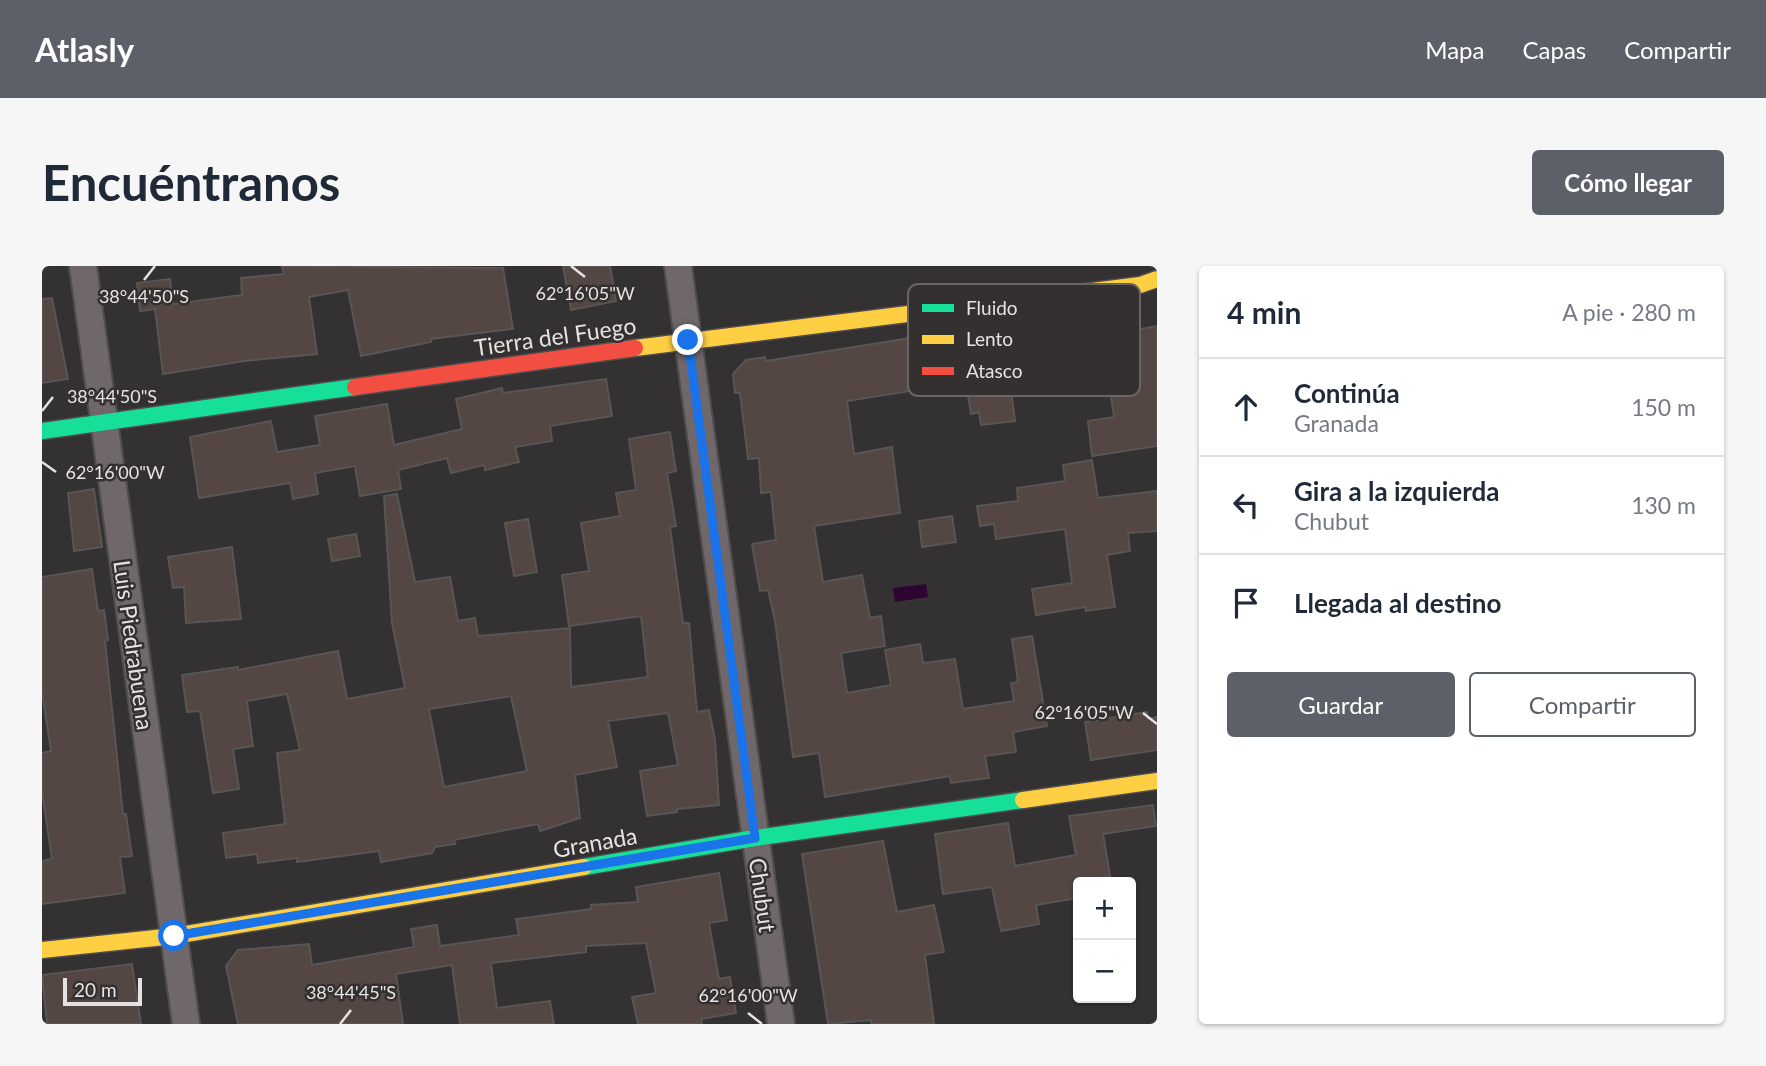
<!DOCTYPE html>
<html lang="es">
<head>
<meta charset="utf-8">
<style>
	body { margin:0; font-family:Lato,sans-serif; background:#f6f6f7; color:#1f2937 }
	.controls { position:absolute; right:21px; bottom:21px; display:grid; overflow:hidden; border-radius:7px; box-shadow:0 2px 5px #0004 }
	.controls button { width:63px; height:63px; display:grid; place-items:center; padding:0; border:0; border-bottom:2px solid #e0e1e3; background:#fff; color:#1f2937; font:35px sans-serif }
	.scale { position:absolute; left:21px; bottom:18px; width:79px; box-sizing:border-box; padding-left:7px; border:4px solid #e4e2e2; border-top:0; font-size:19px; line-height:24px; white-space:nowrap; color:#e4e2e2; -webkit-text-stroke:5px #343030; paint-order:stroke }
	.stop { position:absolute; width:21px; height:21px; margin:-16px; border:5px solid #1a73e8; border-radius:50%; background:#fff }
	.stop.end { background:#1a73e8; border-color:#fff; box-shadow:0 2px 7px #0008 }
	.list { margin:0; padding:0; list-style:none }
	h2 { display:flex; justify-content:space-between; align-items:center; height:91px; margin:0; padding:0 28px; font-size:30px }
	h2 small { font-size:23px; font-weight:400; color:#747a83 }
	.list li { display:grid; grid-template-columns:46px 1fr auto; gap:21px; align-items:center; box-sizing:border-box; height:98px; padding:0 28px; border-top:2px solid #e0e1e3 }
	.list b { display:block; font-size:26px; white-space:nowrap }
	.list p { margin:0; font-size:23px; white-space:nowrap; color:#747a83 }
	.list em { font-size:23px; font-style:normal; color:#747a83 }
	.actions { display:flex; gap:14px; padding:21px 28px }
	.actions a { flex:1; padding:16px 0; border:2px solid #5c6068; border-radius:7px; text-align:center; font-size:24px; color:#5c6068 }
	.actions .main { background:#5c6068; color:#fff }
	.icon { flex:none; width:38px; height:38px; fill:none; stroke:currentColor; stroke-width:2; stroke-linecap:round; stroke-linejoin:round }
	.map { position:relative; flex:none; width:1115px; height:758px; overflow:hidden; border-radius:7px }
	header { display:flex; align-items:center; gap:42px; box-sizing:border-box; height:98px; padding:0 35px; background:#5c6068; color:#fff }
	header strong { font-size:33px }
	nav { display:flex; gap:38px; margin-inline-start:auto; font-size:24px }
	.intro { display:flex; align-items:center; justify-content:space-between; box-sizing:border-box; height:168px; padding:0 42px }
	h1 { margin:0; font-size:49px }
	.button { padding:18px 32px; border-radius:7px; background:#5c6068; color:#fff; font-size:24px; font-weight:700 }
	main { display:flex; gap:42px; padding:0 42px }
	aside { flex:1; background:#fff; border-radius:7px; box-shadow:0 2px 5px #0004 }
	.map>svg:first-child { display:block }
	.water { fill:#2e0432 }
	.building { fill:#544642; stroke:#575655; stroke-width:2; fill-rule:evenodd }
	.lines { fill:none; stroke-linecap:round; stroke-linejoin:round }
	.street-casing { stroke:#4f4d4d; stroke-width:30 }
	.fast-casing { stroke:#4f4d4d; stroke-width:19 }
	.slow-casing { stroke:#4f4d4d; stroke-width:19 }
	.jam-casing { stroke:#4f4d4d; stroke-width:19 }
	.street { stroke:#6f676a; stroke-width:26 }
	.fast { stroke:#16e098; stroke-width:16 }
	.slow { stroke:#ffcf43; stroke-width:16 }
	.jam { stroke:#f24e42; stroke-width:16 }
	.route { stroke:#1a73e8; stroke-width:9 }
	.ticks { fill:none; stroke:#e4e2e2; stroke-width:2.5 }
	.labels { text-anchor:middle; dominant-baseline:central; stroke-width:5; stroke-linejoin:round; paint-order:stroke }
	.street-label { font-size:23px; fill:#e4e2e2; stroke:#343030 }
	.key { fill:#343030; stroke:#696565; stroke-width:2 }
	.key-label { font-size:19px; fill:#e4e2e2 }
	.ticks-label { font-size:18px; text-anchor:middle; fill:#e4e2e2; stroke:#343030; stroke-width:5; stroke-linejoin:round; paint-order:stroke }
</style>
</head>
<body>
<header>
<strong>Atlasly</strong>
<nav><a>Mapa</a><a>Capas</a><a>Compartir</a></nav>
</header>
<div class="intro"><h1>Encuéntranos</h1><a class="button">Cómo llegar</a></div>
<main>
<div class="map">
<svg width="1115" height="758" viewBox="0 0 1115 758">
	<rect width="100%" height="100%" fill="#333131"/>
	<!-- water -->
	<path class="water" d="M884,318L886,331L853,336L851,322Z"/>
	<!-- building -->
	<path class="building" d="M240,0L461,2L471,63L389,73V76L319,90L306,24L267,31L275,88L202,95L121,108L113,43L98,45L95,17L128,13L131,38L200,29L199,12L242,8Z
		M521,0H568L574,35L529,44Z
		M10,32L26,113L0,117V33Z
		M1090,41L1093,64L1115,60V180L1050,190L1046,155L1072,151L1066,109L969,123L973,155L939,159L937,146L929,148L924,116L805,135L812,188L850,181L858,247L772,260L781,316L820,309L828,352L839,350L843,380L799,387L805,427L849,419L843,384L878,378L881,397L913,393L921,443L972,435L969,417L976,416L970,373L990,370L1005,460L971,466L974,486L943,490L947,512L909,517L908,510L783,531L777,487L751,491L733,355L726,324L718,325L710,278L734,274L729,226L719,227L717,192L706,193L698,127H693L691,108L704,94L723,91L724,95L881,70V75L931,68L932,74L995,68L994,54Z
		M564,113L570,150L508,160L510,175L473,181L477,196L443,204L442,199L409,207L405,192L356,204L359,223L318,230L313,200L273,207L276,228L251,233L248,217L157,232L148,171L229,155L235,186L278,179L273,150L345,138L352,179L420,163L414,133L460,122L461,127Z
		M628,166L634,205L625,207L634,260L628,261L641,357H647L655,446L667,444L673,474L677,539L635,543V546L605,550L598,505L636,499L626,447L566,455L575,501L533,509L538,552L498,565L496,558L412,574L413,578L393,581L390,587L339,596L337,585L255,596V592L216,597L215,588L184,592L181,567L243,558L235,487L258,484L245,428L205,435L211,480L191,483L197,523L171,527L158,445L145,446L140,409L196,401V404L296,385L305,433L363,422L350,357L342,230L355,228L373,316L408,311L416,355L433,352L436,370L528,362L529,421L606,411L599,350L527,360L520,309L547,305L539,257L578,250L574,227L594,224L587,173ZM469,430L485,505L402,521L387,443Z
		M1050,194L1056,232L1115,225V265L1086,267L1088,285L1065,289L1073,341L1044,345L1043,341L994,349L990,323L1030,317L1023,263L954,273L952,258L938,260L935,240L976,235L975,222L1023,215L1021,199Z
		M52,223L60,281L32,285L26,227Z
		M910,250L914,276L880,281L877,255Z
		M486,253L495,306L472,310L463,257Z
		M314,268L318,290L290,295L286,273Z
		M190,281L199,353L144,357L142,321L131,322L126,291Z
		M50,303L56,345L62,344L66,374L63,375L81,548H84L90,590L78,591L83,627L0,638V595L10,593L0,526V487L9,485L0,426V311Z
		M1105,446L1106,453L1115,451V484L1049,494L1043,456Z
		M1111,539L1114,560L1061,568L1068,610L1036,615V632L994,639L997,658L959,665L950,621L901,628L893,568L966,557L973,600L1034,589L1027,550Z
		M841,575L855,646L892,639L902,686L883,689L892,758H829V754L786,758L760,588Z
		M677,607L685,654L667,657L677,713L688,711L694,747L659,753L660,758H596L590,731L614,727L604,677L544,680V686L449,697L455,742L508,735L512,758H418L410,699L354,708L361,758H196L184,700L196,684L267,678L270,699L372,681L369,663L395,659L398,680L477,669L474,653L549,643V639L596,636L594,621Z
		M90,698L99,758H5L0,709Z"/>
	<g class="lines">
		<!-- street casing -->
		<g class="street-casing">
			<path id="street" d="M41,0L144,758
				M636,0L739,758"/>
		</g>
		<!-- fast casing -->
		<g class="fast-casing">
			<path id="fast" d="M0,165L313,121
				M542,601L713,572L981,534"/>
		</g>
		<!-- slow casing -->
		<g class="slow-casing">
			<path id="slow" d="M593,82L1098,19L1115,13
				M981,534L1115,515
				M0,684L132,670L542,601"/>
		</g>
		<!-- jam casing -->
		<g class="jam-casing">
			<path id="jam" d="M313,121L593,82"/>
		</g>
		<!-- street -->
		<use href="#street" class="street"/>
		<!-- fast -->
		<use href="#fast" class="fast"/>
		<!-- slow -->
		<use href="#slow" class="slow"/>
		<!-- jam -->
		<use href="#jam" class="jam"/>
	</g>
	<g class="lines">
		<!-- route -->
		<path class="route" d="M132,670L713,572L646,74"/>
	</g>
	<!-- ticks -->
	<path class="ticks" d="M529,0L543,11M102,14L113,0M0,145L11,131M0,196L14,206M1101,447L1115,458M706,747L720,758M298,758L309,744"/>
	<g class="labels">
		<!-- street labels -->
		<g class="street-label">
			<text transform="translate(513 70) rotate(-8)">Tierra del Fuego</text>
			<text transform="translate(92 379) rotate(82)">Luis Piedrabuena</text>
			<text transform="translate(553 576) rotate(-10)">Granada</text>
			<text transform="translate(721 629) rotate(82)">Chubut</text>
		</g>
	</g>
	<!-- legend -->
	<rect x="866" y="18" width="232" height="112" rx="10" class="key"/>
	<rect x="880" y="38" width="32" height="8" fill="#16e098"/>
	<rect x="880" y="69" width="32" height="9" fill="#ffcf43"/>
	<rect x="880" y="101" width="32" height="8" fill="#f24e42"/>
	<g class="key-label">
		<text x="924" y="49">Fluido</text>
		<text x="924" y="80">Lento</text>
		<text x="924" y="112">Atasco</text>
	</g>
	<g class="ticks-label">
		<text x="543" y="34">62°16'05"W</text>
		<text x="102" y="37">38°44'50"S</text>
		<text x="70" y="137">38°44'50"S</text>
		<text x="73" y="213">62°16'00"W</text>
		<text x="1042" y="453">62°16'05"W</text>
		<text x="309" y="733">38°44'45"S</text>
		<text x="706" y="736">62°16'00"W</text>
	</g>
</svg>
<div class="controls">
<button>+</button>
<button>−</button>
</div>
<div class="scale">20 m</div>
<div class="stop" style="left:132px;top:670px"></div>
<div class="stop end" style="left:646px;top:74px"></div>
</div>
<aside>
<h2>4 min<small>A pie · 280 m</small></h2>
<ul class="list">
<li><svg class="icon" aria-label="ahead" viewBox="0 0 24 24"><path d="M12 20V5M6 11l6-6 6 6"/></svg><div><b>Continúa</b><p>Granada</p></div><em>150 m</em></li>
<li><svg class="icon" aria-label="left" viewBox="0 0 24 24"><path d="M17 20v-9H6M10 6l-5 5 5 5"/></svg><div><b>Gira a la izquierda</b><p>Chubut</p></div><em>130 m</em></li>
<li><svg class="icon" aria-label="arrive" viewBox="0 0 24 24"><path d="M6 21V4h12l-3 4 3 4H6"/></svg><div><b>Llegada al destino</b></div></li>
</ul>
<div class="actions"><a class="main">Guardar</a><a>Compartir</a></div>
</aside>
</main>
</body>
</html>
